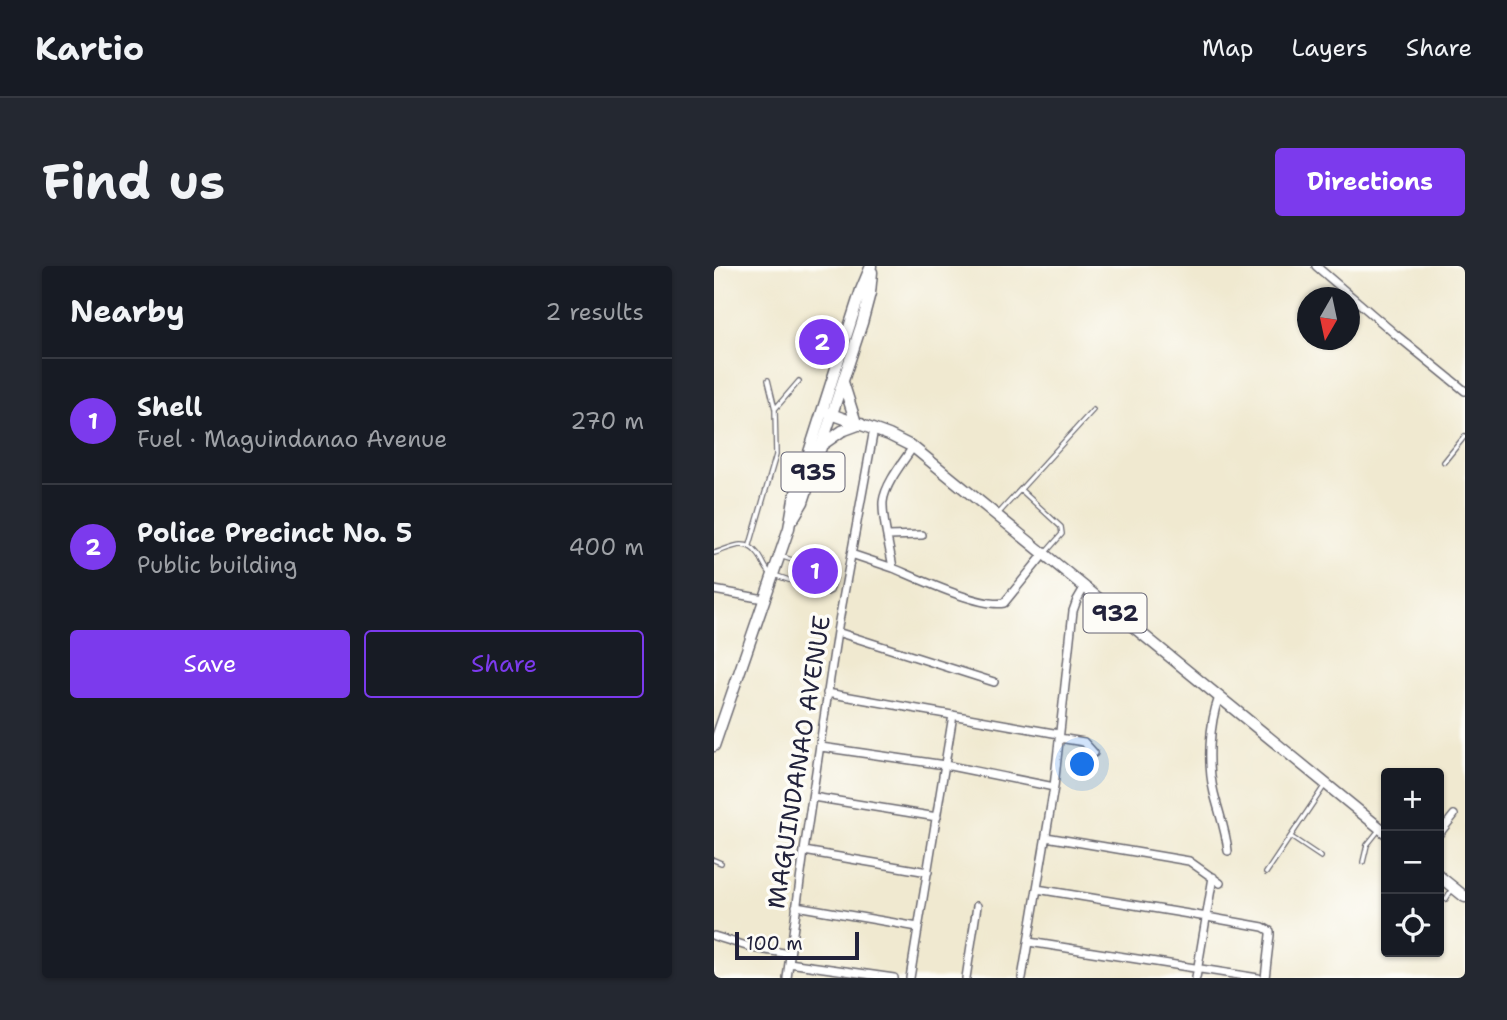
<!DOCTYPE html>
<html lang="en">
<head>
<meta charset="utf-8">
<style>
	body { margin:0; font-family:"Shantell Sans",sans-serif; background:#242831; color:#f1f3f6 }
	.controls { position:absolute; right:21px; bottom:21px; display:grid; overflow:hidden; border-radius:7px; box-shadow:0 2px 5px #0004 }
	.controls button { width:63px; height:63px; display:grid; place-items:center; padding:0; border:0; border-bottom:2px solid #363941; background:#171b24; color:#f1f3f6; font:35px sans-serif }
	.compass { position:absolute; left:583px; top:21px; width:63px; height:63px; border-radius:50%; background:#171b24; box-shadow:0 2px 5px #0004; rotate:189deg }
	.scale { position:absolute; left:21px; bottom:18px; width:124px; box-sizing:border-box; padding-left:7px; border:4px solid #22223b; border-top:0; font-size:19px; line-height:24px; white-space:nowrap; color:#22223b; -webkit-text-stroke:5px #fdfcf7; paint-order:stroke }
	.you { position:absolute; left:369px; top:499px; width:24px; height:24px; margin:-18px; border:5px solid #fff; border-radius:50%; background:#1a73e8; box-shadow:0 0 0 10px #1a73e833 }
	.badge { display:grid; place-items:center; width:46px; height:46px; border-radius:50%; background:#7c3aed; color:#fff; font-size:23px; font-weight:700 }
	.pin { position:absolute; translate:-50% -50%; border:4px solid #fff; box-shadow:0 2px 7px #0006 }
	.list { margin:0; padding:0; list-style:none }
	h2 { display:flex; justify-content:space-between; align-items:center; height:91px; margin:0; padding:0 28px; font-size:30px }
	h2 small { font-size:23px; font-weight:400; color:#9ea1a6 }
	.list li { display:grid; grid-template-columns:46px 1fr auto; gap:21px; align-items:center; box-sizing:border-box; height:126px; padding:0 28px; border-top:2px solid #363941 }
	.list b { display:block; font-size:26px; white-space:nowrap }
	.list p { margin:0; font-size:23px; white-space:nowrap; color:#9ea1a6 }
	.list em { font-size:23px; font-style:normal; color:#9ea1a6 }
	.actions { display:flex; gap:14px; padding:21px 28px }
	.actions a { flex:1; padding:16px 0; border:2px solid #7c3aed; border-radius:7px; text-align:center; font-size:24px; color:#7c3aed }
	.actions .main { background:#7c3aed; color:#fff }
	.icon { flex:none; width:38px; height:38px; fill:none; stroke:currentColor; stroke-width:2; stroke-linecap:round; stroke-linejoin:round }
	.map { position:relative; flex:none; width:751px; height:712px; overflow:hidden; border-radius:7px }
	header { display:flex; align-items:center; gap:42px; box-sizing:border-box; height:98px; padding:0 35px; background:#171b24; border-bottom:2px solid #363941 }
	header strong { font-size:33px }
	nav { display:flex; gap:38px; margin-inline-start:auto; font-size:24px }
	.intro { display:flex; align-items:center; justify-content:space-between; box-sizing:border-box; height:168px; padding:0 42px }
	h1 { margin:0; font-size:49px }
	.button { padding:18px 32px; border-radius:7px; background:#7c3aed; color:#fff; font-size:24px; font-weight:700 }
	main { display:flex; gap:42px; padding:0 42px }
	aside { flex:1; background:#171b24; border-radius:7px; box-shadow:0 2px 5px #0004 }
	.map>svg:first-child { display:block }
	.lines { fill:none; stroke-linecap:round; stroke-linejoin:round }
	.lane-casing { stroke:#6a686f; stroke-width:6 }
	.street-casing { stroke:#6a686f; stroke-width:10 }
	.primary-casing { stroke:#6a686f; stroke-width:13 }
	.lane { stroke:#fff; stroke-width:3.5 }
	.street { stroke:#fff; stroke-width:7 }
	.primary { stroke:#fff; stroke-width:10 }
	.labels { text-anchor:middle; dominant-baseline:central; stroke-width:7; stroke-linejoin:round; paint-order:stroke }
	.shield { fill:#fdfcf7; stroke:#646373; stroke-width:2 }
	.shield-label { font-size:23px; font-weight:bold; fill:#22223b }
	.street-label { font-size:24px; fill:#22223b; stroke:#fdfcf7 }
</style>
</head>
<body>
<header>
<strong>Kartio</strong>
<nav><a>Map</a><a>Layers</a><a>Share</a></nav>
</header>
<div class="intro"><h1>Find us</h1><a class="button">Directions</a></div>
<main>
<aside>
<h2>Nearby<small>2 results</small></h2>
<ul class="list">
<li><span class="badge">1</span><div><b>Shell</b><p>Fuel · Maguindanao Avenue</p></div><em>270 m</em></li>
<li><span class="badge">2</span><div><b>Police Precinct No. 5</b><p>Public building</p></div><em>400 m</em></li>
</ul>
<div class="actions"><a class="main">Save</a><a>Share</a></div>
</aside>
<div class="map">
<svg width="751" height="712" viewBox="0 0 751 712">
	<rect width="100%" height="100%" fill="#fdfcf7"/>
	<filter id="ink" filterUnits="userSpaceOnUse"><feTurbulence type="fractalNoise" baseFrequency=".0143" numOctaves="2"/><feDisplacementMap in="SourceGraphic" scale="14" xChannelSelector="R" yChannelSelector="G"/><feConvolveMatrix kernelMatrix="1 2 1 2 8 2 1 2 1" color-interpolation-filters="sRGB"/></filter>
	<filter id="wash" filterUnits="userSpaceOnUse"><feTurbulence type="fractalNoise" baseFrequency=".00686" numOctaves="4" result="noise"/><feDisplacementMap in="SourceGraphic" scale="28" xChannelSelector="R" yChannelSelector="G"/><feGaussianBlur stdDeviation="1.57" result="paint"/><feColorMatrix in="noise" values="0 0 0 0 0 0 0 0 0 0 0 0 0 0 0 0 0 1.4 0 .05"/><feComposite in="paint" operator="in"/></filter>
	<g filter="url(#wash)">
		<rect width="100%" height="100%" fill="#f0e9d0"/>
	</g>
	<g filter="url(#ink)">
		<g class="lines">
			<!-- lane casing -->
			<g class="lane-casing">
				<path id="lane" d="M96,72L99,66L104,64L130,71
					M61,143L85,115
					M730,196L751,170
					M307,224L347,261L348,268L333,285
					M284,248L379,144
					M36,279L62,189L61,143L54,114
					M0,287C15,283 31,271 43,287C49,293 50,301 56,307
					M63,310L113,327L117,325L121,311L118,307L66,290
					M577,571L607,591
					M0,594L7,597
					M649,596L653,579L665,564
					M552,607L611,519
					M725,632L727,634L732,633L738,623"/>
			</g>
			<!-- street casing -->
			<g class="street-casing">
				<path id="street" d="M602,0L681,68L751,125
					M174,270L208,269
					M137,288L179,302C176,282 168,255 169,236C171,218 189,196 199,181
					M179,302C203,312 266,342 290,337L330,288
					M0,324L50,333
					M123,366L280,416
					M113,427L345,468
					M505,431C495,458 493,499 500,527C505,547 512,565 514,585
					M345,472L370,476L380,487
					M107,481L231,499L340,521
					M99,531L223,551
					M725,568L740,549
					M332,571L475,595L506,617
					M90,585L214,606
					M323,623L493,651L549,661L556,665V669L551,712
					M82,640L204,661
					M0,670L39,682L76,688
					M315,676L544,712
					M75,697L180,712
					M73,712L90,585L123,366L160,163
					M196,712L239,449
					M252,712L263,640
					M308,712L340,521L359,345L363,334L370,322
					M482,712L499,611"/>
			</g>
			<!-- primary casing -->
			<g class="primary-casing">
				<path id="primary" d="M129,116L142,157
					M109,145L175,169L199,181L672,567
					M108,179L128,165L147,158
					M79,253L89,236L148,57L156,27L158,6
					M0,480L75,262L80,233L147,24L157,0
					M725,610L751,631"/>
			</g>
			<!-- lane -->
			<use href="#lane" class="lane"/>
			<!-- street -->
			<use href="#street" class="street"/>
			<!-- primary -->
			<use href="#primary" class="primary"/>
		</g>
	</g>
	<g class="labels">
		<!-- shield labels -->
		<g class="shield">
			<rect x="67.5" y="186.5" width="63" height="39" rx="5"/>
			<rect x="369.5" y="327.5" width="63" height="39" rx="5"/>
		</g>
		<g class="shield-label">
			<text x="99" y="206">935</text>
			<text x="401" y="347">932</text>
		</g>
		<!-- street labels -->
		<g class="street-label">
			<text transform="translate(85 496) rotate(-81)">MAGUINDANAO AVENUE</text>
		</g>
	</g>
</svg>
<div class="controls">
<button>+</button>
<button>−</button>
<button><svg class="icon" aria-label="locate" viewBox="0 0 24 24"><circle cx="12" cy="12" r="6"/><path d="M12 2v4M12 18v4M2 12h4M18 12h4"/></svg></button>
</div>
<svg class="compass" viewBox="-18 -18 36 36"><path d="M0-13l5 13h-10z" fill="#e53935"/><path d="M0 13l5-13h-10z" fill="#9ea1a6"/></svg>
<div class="scale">100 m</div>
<div class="you"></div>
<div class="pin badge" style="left:101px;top:305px">1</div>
<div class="pin badge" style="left:108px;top:76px">2</div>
</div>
</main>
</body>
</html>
